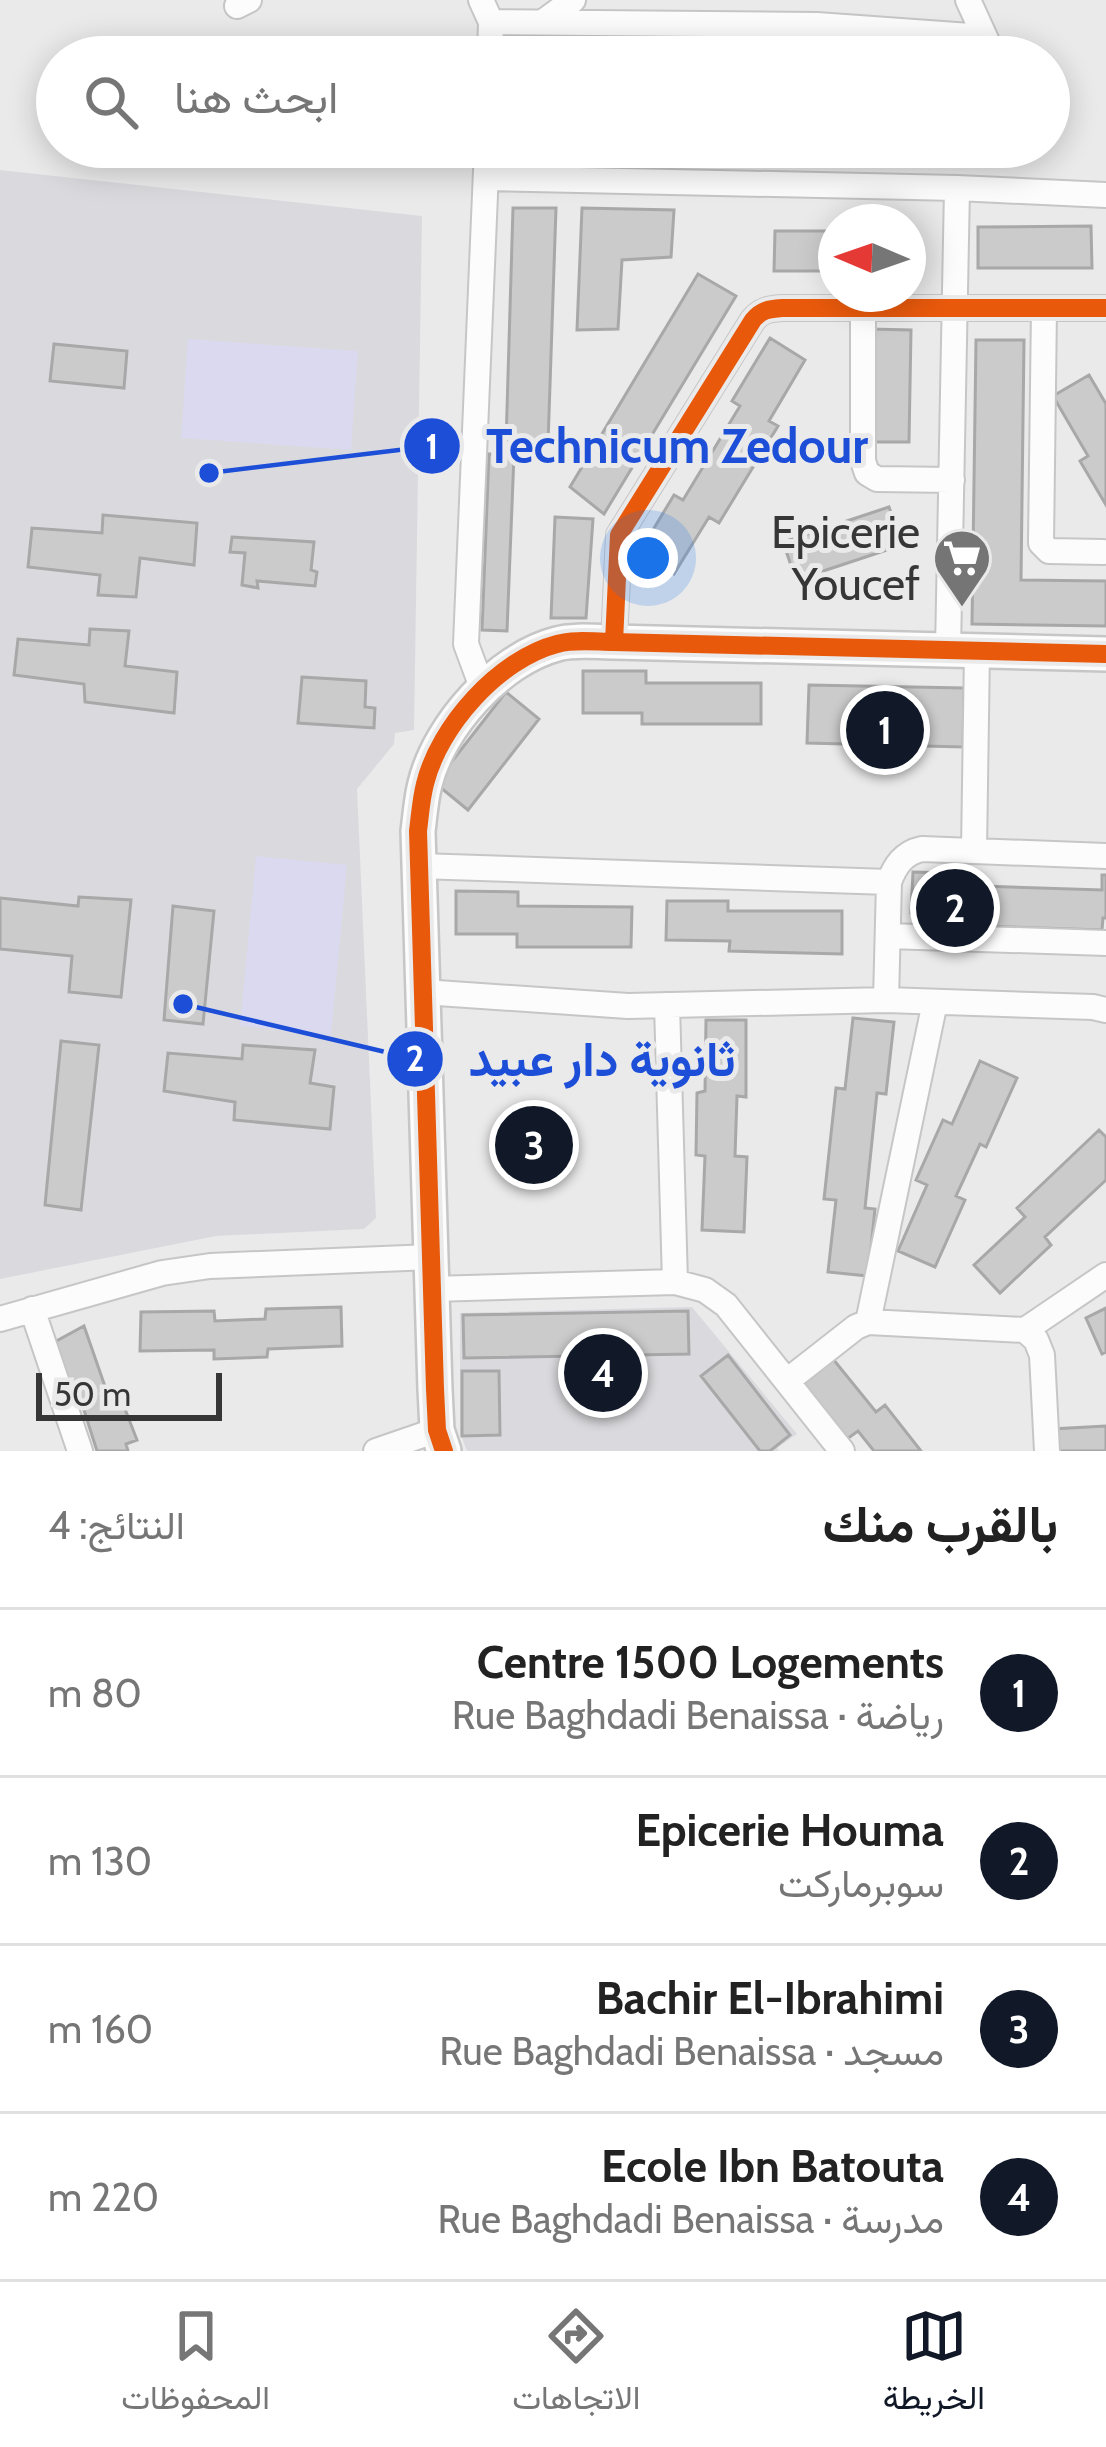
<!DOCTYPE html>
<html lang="ar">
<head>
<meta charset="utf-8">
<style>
	body { margin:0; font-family:Cabin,Vazirmatn,sans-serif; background:#f6f6f6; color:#222; direction:rtl }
	.compass { position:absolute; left:818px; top:204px; width:108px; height:108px; border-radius:50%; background:#fff; box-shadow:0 6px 30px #0003; rotate:272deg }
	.scale { position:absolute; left:36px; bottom:30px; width:186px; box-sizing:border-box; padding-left:12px; border:6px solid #363637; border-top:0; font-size:33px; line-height:42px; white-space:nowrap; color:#363637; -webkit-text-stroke:9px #eaeaeb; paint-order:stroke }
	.you { position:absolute; left:648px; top:558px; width:42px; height:42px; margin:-30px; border:9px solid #fff; border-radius:50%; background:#1a73e8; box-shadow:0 0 0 18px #1a73e833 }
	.badge { display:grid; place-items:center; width:78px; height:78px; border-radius:50%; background:#111827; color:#fff; font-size:39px; font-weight:700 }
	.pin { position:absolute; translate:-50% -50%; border:6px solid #fff; box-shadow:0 3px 12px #0006 }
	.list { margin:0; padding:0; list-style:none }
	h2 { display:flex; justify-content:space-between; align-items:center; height:156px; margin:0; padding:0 48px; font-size:51px }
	h2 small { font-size:39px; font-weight:400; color:#767676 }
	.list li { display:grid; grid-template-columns:78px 1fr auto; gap:36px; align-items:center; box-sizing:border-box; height:168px; padding:0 48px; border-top:3px solid #e0e0e0 }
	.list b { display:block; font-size:45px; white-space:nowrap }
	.list p { margin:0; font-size:39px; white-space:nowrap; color:#767676 }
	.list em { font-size:39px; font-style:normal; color:#767676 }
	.icon { flex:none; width:66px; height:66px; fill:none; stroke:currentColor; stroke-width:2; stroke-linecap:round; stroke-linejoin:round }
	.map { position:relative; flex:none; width:1106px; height:1451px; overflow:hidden; direction:ltr }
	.search { position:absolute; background:#fff; box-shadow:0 6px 30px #0003; left:36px; right:36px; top:36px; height:132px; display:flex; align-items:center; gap:30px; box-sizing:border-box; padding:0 42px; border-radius:66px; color:#767676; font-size:45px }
	.sheet { height:828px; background:#fff }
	nav { display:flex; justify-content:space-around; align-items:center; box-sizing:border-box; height:168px; border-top:3px solid #e0e0e0; background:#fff; font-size:33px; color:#767676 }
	nav a { display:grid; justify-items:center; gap:6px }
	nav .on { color:#111827 }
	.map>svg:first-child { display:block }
	.built { fill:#dadade }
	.green { fill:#dad9ef }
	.building { fill:#cbcbcc; stroke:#a8a8a9; stroke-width:3 }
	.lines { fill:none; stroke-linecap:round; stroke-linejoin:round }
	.street-casing { stroke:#c6c6c7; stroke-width:28 }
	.secondary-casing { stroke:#c6c6c7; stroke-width:38 }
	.street { stroke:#fcfcfc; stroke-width:24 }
	.secondary { stroke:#fcfcfc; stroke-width:33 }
	.cycleway-casing { stroke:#eaeaeb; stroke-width:26 }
	.cycleway { stroke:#e8590c; stroke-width:18 }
	.labels { text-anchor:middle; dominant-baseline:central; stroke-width:10; stroke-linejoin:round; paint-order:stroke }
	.poi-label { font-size:45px; fill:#363637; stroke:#eaeaeb; text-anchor:end }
	.leader { fill:none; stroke:#1d4ed8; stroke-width:4.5 }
	.callout-dot { fill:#1d4ed8; stroke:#eaeaeb; stroke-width:4.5 }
	.mark-label { font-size:36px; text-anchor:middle; font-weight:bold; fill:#fff }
	.callout-label { font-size:48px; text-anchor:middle; font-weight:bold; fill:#1d4ed8; stroke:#eaeaeb; stroke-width:10; stroke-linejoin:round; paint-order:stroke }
</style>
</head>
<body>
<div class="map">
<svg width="1106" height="1451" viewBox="0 0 1106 1451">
	<rect width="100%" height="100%" fill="#eaeaeb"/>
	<!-- built -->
	<path class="built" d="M0,170L422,216L414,730L395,733L394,744L357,789L376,1218L364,1229L216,1236L0,1279Z
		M692,1307L797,1434L777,1448L779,1451H467L460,1433V1313Z"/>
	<!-- green -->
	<path class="green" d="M188,339L358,351L351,450L181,438Z
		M256,856L347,865L331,1035L240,1026Z"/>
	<!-- building -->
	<path class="building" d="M513,208H556L548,444L506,443Z
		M582,208L674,210L671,257L622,260L618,329L577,330Z
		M1091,226L1092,268H978V227Z
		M775,231H836V271H774Z
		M698,274L736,296L604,514L570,487Z
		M870,329L911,330L909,442H867Z
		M770,338L805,360L769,421L778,426L719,523L709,517L674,574L639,553L674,495L683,500L740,406L732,401Z
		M976,340H1024L1021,580L1106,581V626L972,624Z
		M54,344L127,351L124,388L50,381Z
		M1089,375L1106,404V505L1080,461L1088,456L1053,396Z
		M489,454L514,455L507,631L482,630Z
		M889,507L902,545L796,580L783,542Z
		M103,515L197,523L194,565L140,558L136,597L98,595L100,575L28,567L32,528L102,533Z
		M555,517L593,519L586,618H551Z
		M232,537L314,542L311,570L317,572L315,586L257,581L258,588L242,585L245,553L230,552Z
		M90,629L129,631L125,666L177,672L174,713L85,702L84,684L14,675L18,639L89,645Z
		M583,671H646V683H761V724H642V713H583Z
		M302,677L366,681L365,707L375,708L374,728L298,723Z
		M809,685L964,688L963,747L807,743Z
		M506,692L539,719L468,810L435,783Z
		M913,872L981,874V886L1102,890V875H1106V918H1103L1102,930L979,926V914L911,913Z
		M456,891L518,892V906L632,907L631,947H517V934H456Z
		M79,897L131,900L121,997L69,992L72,956L0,949V898L78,906Z
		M667,901H728V911H842V954L729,951L730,941L666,940Z
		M173,906L214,911L203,1024L164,1020Z
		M853,1018L894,1022L886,1094L877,1093L865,1208L875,1209L868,1276L828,1272L836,1200L824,1199L836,1088L845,1089Z
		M706,1020H746V1097L737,1096L735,1156L747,1157L744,1232L702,1230L705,1156L696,1155L697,1093L705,1091Z
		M61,1041L99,1045L81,1210L45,1205Z
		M243,1045L315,1050L310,1083L334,1087L330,1129L234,1120L235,1102L164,1091L168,1053L242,1059Z
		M980,1061L1017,1078L986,1147L980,1144L956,1196L965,1200L935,1267L898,1251L927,1185L916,1180L943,1120L952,1124Z
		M1099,1130L1106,1137V1180L1045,1237L1051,1245L1000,1293L974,1265L1025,1217L1017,1208Z
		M341,1307L342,1346L268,1349L267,1357L214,1359V1350L140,1351L141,1312L214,1311L215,1321L265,1319L266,1309Z
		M1106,1308V1352L1102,1354L1086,1318Z
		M688,1311L689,1354L464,1358L463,1315Z
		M84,1326L108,1395L118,1391L137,1440L126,1444L128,1451H97L83,1407L73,1409L51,1344Z
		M728,1355L790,1435L770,1451H760L701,1376Z
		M833,1359L876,1412L885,1405L921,1451H874L858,1431L847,1439L803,1384Z
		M462,1371H499L500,1435L462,1436Z
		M1106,1426V1451H1053L1052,1429Z"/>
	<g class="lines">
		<!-- street casing -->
		<g class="street-casing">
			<path id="street" d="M481,0L491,22L490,57
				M968,0L994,57
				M237,6L249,0
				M491,22L817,25L984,37
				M543,22L573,0
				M486,178L957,188L1106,195
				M863,308V461L867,473L877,479L952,480
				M1044,308L1041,543L1049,551L1103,552
				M614,642L619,535L753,320C761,310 769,309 782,308H1106
				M948,650L957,188
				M483,690L466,644L487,147
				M974,851L977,651
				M419,866L889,882L886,1000
				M889,882C895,866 903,853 922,849L1106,856
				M888,936L1106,943
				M423,992L628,1006L886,1000L1093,1007L1106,1010
				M667,1005L675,1282
				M432,1289L675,1282L705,1290L726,1305L842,1451
				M32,1309L80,1451
				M0,1319L162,1273L210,1266L431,1257
				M868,1322L935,1002
				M1025,1330L1106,1275
				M787,1381L856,1327L868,1322L1025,1330L1036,1340L1042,1355L1047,1451
				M376,1451L437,1430"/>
		</g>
		<!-- secondary casing -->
		<g class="secondary-casing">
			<path id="secondary" d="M444,1451L437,1430L435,1389L418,831C420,816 421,799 425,784C439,726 499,659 557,644C574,639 597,642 614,642L1106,654"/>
		</g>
		<!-- street -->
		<use href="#street" class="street"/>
		<!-- secondary -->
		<use href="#secondary" class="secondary"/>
		<!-- cycleway casing -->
		<g class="cycleway-casing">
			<path id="cycleway" d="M614,642L619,535L753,320C761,310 769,309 782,308H1106
				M444,1451L437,1430L435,1389L418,831C420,816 421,799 425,784C439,726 499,659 557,644C574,639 597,642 614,642L1106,654"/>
		</g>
		<!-- cycleway -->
		<use href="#cycleway" class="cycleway"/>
	</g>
	<!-- icons -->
	<defs>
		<g id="supermarket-pin" transform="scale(3)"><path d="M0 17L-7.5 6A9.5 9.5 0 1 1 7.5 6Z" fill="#757576" stroke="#eaeaeb"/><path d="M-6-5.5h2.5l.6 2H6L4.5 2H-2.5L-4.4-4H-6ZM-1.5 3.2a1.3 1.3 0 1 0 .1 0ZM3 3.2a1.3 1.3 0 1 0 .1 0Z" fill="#fff"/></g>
	</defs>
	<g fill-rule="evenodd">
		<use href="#supermarket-pin" x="962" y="558"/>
	</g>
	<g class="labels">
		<!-- poi labels -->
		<g class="poi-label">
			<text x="920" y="532">Epicerie<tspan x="920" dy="52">Youcef</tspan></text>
		</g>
	</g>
	<!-- callouts -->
	<path class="leader" d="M209 473L432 446M183 1004L415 1059"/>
	<g class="callout-dot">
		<circle cx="209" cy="473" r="12"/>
		<circle cx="183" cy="1004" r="12"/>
		<circle cx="432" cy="446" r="30"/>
		<circle cx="415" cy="1059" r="30"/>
	</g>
	<g class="mark-label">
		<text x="432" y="459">1</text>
		<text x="415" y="1071">2</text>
	</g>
	<g class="callout-label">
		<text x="677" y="463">Technicum Zedour</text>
		<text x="602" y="1076">ثانوية دار عبيد</text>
	</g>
</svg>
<svg class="compass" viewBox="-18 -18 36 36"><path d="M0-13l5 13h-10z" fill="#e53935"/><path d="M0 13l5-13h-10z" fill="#767676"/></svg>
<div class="scale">50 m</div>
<div class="you"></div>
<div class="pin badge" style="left:885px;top:730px">1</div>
<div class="pin badge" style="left:955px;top:908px">2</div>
<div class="pin badge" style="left:534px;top:1145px">3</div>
<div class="pin badge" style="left:603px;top:1373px">4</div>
<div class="search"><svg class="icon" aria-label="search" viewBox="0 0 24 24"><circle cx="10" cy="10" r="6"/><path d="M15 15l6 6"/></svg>ابحث هنا</div>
</div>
<section class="sheet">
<h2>بالقرب منك<small>النتائج: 4</small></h2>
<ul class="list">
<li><span class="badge">1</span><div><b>Centre 1500 Logements</b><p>رياضة · Rue Baghdadi Benaissa</p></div><em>80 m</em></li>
<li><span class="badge">2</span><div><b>Epicerie Houma</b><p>سوبرماركت</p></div><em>130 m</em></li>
<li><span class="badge">3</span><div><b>Bachir El-Ibrahimi</b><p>مسجد · Rue Baghdadi Benaissa</p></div><em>160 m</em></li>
<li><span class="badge">4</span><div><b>Ecole Ibn Batouta</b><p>مدرسة · Rue Baghdadi Benaissa</p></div><em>220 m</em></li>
</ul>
</section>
<nav>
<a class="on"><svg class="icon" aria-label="map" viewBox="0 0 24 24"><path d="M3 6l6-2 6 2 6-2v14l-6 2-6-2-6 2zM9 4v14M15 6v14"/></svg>الخريطة</a>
<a><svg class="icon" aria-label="directions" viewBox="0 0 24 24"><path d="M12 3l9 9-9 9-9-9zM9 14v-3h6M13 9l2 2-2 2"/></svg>الاتجاهات</a>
<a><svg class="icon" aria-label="saved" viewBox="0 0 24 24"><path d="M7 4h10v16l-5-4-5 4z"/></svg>المحفوظات</a>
</nav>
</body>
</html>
